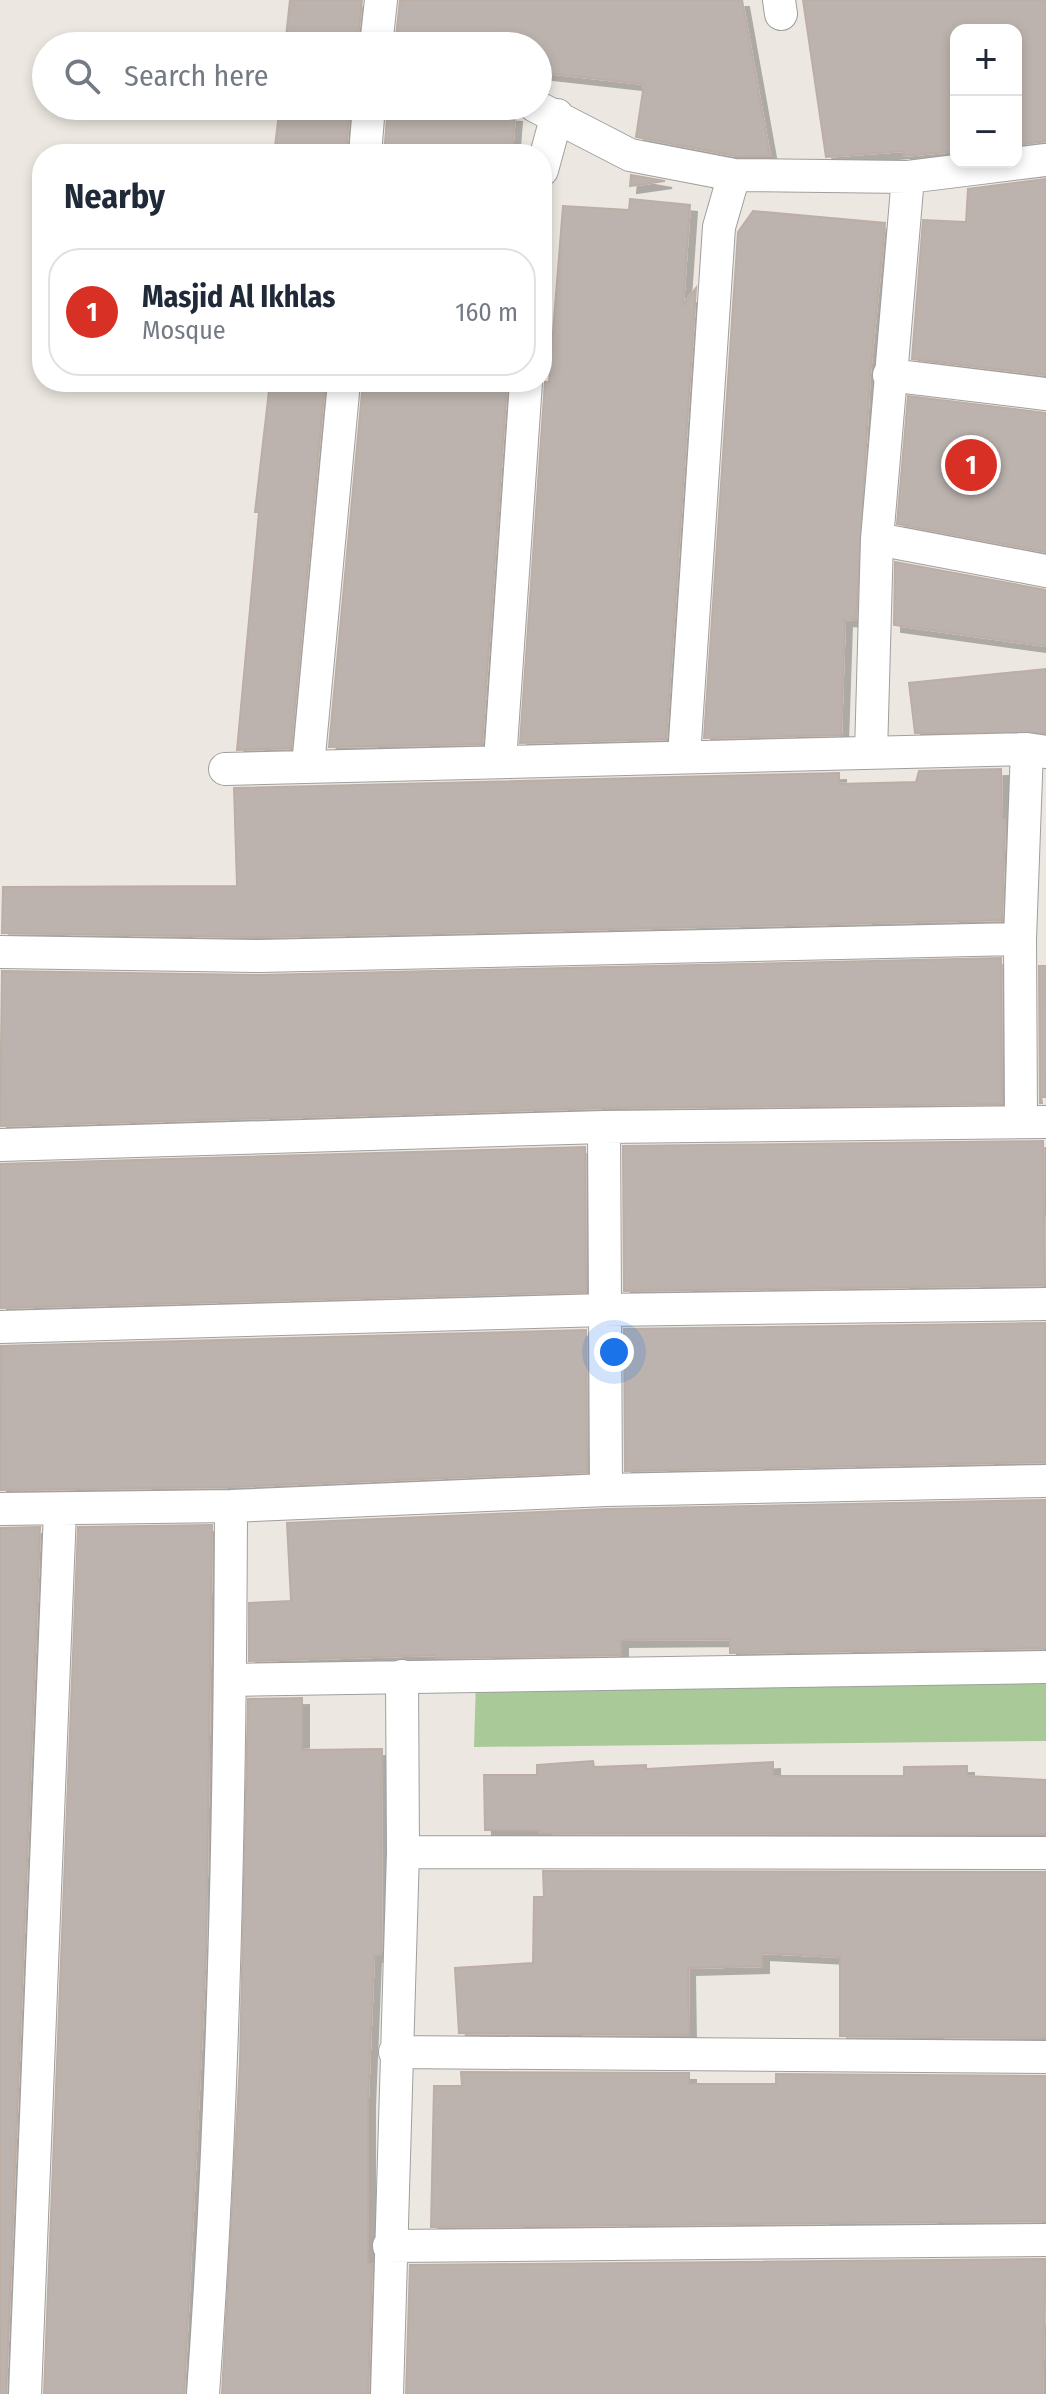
<!DOCTYPE html>
<html lang="en">
<head>
<meta charset="utf-8">
<style>
	body { margin:0; font-family:"Fira Sans Condensed",sans-serif; background:#f2f2f3; color:#1f2937 }
	.controls { position:absolute; right:24px; top:24px; display:grid; overflow:hidden; border-radius:16px; box-shadow:0 4px 12px #0003 }
	.controls button { width:72px; height:72px; display:grid; place-items:center; padding:0; border:0; border-bottom:2px solid #e0e1e3; background:#fff; color:#1f2937; font:40px sans-serif }
	.you { position:absolute; left:614px; top:1352px; width:28px; height:28px; margin:-20px; border:6px solid #fff; border-radius:50%; background:#1a73e8; box-shadow:0 0 0 12px #1a73e833 }
	.badge { display:grid; place-items:center; width:52px; height:52px; border-radius:50%; background:#d93025; color:#fff; font-size:26px; font-weight:700 }
	.pin { position:absolute; translate:-50% -50%; border:4px solid #fff; box-shadow:0 2px 8px #0006 }
	.list { margin:0; padding:0; list-style:none }
	h2 { display:flex; justify-content:space-between; align-items:center; height:104px; margin:0; padding:0 32px; font-size:34px }
	h2 small { font-size:26px; font-weight:400; color:#747a83 }
	.list li { display:grid; grid-template-columns:52px 1fr auto; gap:24px; align-items:center; box-sizing:border-box; height:128px; margin:0 16px 16px; padding:0 16px; border:2px solid #e0e1e3; border-radius:32px }
	.list b { display:block; font-size:30px; white-space:nowrap }
	.list p { margin:0; font-size:26px; white-space:nowrap; color:#747a83 }
	.list em { font-size:26px; font-style:normal; color:#747a83 }
	.icon { flex:none; width:44px; height:44px; fill:none; stroke:currentColor; stroke-width:2; stroke-linecap:round; stroke-linejoin:round }
	.map { position:relative; flex:none; width:1046px; height:2394px; overflow:hidden }
	.search { position:absolute; background:#fff; box-shadow:0 4px 12px #0003; left:32px; top:32px; width:520px; height:88px; display:flex; align-items:center; gap:20px; box-sizing:border-box; padding:0 28px; border-radius:44px; color:#747a83; font-size:30px }
	.panel { position:absolute; background:#fff; box-shadow:0 4px 12px #0003; left:32px; top:144px; width:520px; height:248px; border-radius:32px }
	.map>svg:first-child { display:block }
	.forest { fill:#aac998 }
	.building { fill:#bcb3ae; stroke:#bdaea5; stroke-width:2; filter:url(#shadow) }
	.lines { fill:none; stroke-linecap:round; stroke-linejoin:round }
	.street-casing { stroke:#9f9f9f; stroke-width:34 }
	.street { stroke:#fff; stroke-width:32 }
</style>
</head>
<body>
<div class="map">
<svg width="1046" height="2394" viewBox="0 0 1046 2394">
	<defs>
		<filter id="shadow"><feDropShadow dx="7" dy="7" stdDeviation="0" flood-color="#0004"/></filter>
	</defs>
	<rect width="100%" height="100%" fill="#ece8e1"/>
	<!-- forest -->
	<path class="forest" d="M1046,1672V1741L474,1747L476,1679Z"/>
	<!-- building -->
	<path class="building" d="M290,0H362L357,46H285Z
		M400,0H742L770,156H736L636,137L644,84L538,72V46H395Z
		M803,0H1046V141L1016,145V30H956V151L904,156V151L826,157Z
		M280,106H350L346,154H274Z
		M388,107L515,115L512,154H384Z
		M631,175L665,181L630,186Z
		M1046,179V375L912,359L923,220L966,222L968,189Z
		M630,199L690,205L683,305L696,288L666,739L520,743L545,382H549L563,206L629,210Z
		M753,211L885,223L870,374L856,620L845,619L841,735L704,738L738,232Z
		M270,382H325L291,748L237,750L259,512H255Z
		M363,382H507L482,744L329,747Z
		M908,396L1046,413V552L897,524Z
		M895,562L1046,590V646L894,625Z
		M1046,669V733H915L909,683Z
		M1001,769L1002,819H1005L1002,920L259,937L2,933L3,887L237,886L234,788L839,773V784L916,782L919,771Z
		M1001,958L1002,1104L603,1108L0,1126L2,971L259,975Z
		M1039,966H1046V1097H1041L1042,1103H1040Z
		M1043,1141L1045,1285L624,1291L623,1146Z
		M585,1147L586,1292L0,1308V1164Z
		M1045,1323L1046,1462L625,1471L624,1329Z
		M586,1330L587,1472L230,1487L0,1490L1,1346Z
		M1046,1500V1648L730,1653V1639L621,1640V1655L435,1658V1655L249,1661V1603L291,1601L287,1523L607,1509Z
		M212,1525L206,1950L184,2394H44L78,1527Z
		M40,1527L6,2394H0V1528Z
		M302,1698V1750L382,1749L381,1955H374L368,2099V2264H372L368,2394H222L240,2062L248,1699Z
		M593,1761L594,1767L646,1765V1769L773,1762V1776H904V1767L967,1766V1776L1046,1780V1834L541,1833L540,1830H485L484,1775H537V1765Z
		M543,1871L1046,1872V2038L840,2036V1957L762,1953V1966L688,1968L689,2035L459,2033L455,1968L533,1963L534,1897H544Z
		M461,2072L689,2073V2084H776V2074L1046,2076V2221L431,2227L434,2086H462Z
		M1046,2259L1042,2394H406L410,2265Z"/>
	<g class="lines">
		<!-- street casing -->
		<g class="street-casing">
			<path id="street" d="M779,0L781,14
				M376,46L381,0
				M535,106L630,155L734,175L908,177L1046,160
				M365,154L369,106
				M542,170L557,115
				M889,375L1046,394
				M877,539L1046,571
				M871,753L877,539L908,177
				M684,757L719,227L734,175
				M500,761L526,382
				M308,766L344,382
				M225,769L1027,749L1046,752
				M0,952L259,956L1020,939
				M1021,1122L1020,939L1027,749
				M604,1127L606,1490
				M0,1145L604,1127L1046,1122
				M0,1327L604,1310L1046,1304
				M0,1509L231,1506L606,1490L1046,1481
				M230,1680L1046,1667
				M403,1852L1046,1853
				M395,2052L1046,2057
				M389,2246L1046,2240
				M25,2394L60,1511
				M203,2394C224,2099 230,1802 231,1506
				M387,2394L403,1852L402,1676"/>
		</g>
		<!-- street -->
		<use href="#street" class="street"/>
	</g>
</svg>
<div class="controls">
<button>+</button>
<button>−</button>
</div>
<div class="you"></div>
<div class="pin badge" style="left:971px;top:465px">1</div>
<div class="search"><svg class="icon" aria-label="search" viewBox="0 0 24 24"><circle cx="10" cy="10" r="6"/><path d="M15 15l6 6"/></svg>Search here</div>
<section class="panel">
<h2>Nearby<small></small></h2>
<ul class="list">
<li><span class="badge">1</span><div><b>Masjid Al Ikhlas</b><p>Mosque</p></div><em>160 m</em></li>
</ul>
</section>
</div>
</body>
</html>
